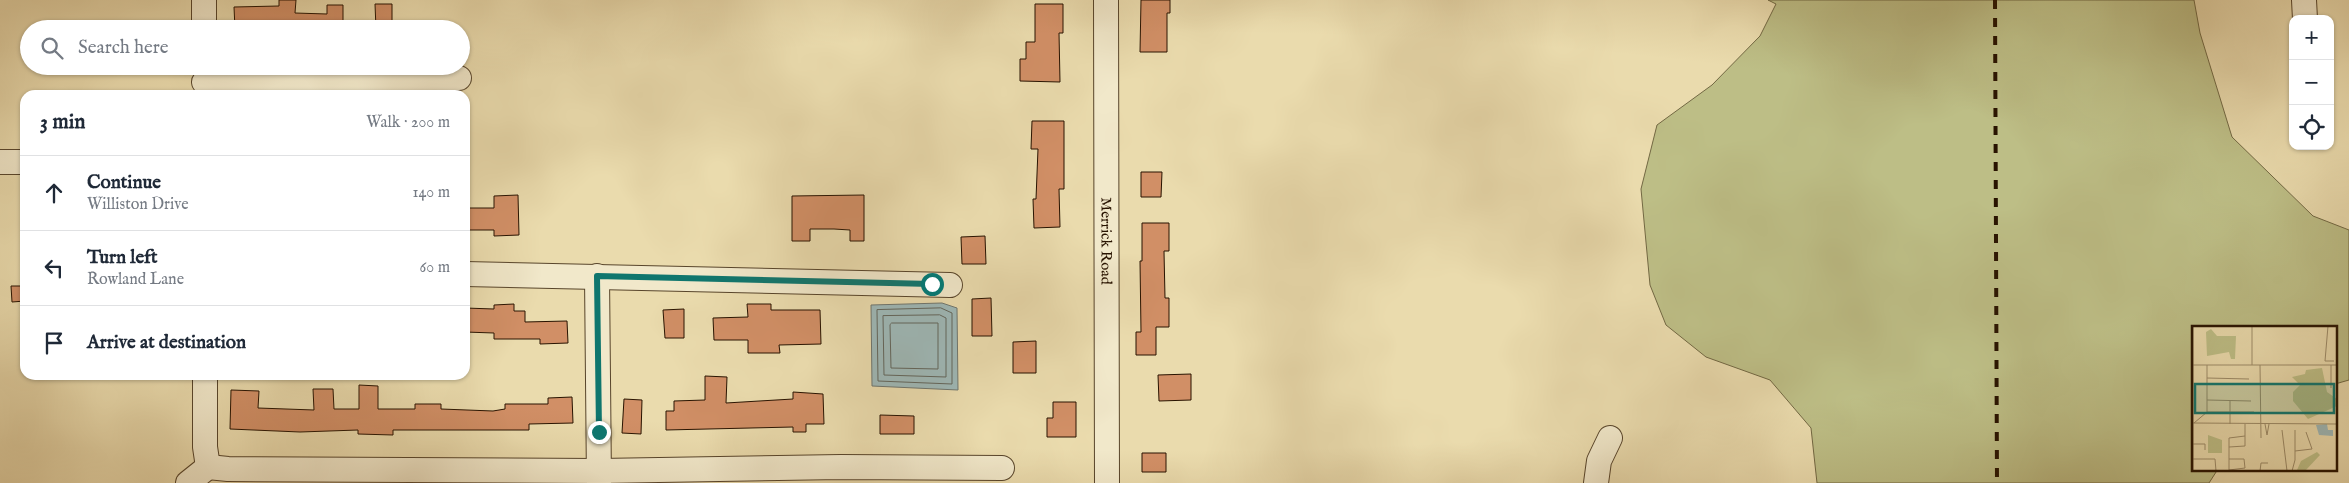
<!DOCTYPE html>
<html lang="en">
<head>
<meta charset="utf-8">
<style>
	body { margin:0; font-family:"IM FELL English",serif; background:#f2f2f3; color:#1f2937 }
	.controls { position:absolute; right:15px; top:15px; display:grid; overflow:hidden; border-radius:10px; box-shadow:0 1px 4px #0004 }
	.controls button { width:45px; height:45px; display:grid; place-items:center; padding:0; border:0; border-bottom:1px solid #e0e1e3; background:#fff; color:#1f2937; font:25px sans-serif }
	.stop { position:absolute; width:15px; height:15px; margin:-11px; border:4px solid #0f766e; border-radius:50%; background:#fff }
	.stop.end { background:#0f766e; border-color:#fff; box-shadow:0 1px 5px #0008 }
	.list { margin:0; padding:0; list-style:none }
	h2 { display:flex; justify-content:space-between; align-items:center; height:65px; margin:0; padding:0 20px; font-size:21px }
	h2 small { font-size:16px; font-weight:400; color:#747a83 }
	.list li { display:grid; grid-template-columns:32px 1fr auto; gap:15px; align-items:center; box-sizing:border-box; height:75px; padding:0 20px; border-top:1px solid #e0e1e3 }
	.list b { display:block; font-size:19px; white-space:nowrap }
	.list p { margin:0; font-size:16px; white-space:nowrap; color:#747a83 }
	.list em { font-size:16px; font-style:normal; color:#747a83 }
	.icon { flex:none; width:28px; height:28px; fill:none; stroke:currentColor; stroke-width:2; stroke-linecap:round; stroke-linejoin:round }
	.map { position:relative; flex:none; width:2349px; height:483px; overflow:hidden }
	.search { position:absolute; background:#fff; box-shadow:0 1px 4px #0004; left:20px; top:20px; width:450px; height:55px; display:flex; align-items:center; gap:12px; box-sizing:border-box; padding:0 18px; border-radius:28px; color:#747a83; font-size:19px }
	.panel { position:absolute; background:#fff; box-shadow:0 1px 4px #0004; left:20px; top:90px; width:450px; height:290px; border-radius:15px }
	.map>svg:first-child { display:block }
	.green { fill:#bdbe86; stroke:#726843 }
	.water { fill:#9eb8b7; stroke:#6f766e }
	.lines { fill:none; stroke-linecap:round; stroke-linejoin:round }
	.shore { stroke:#63665c; stroke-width:1 }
	.building { fill:#d18f66; stroke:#281300 }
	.minor-casing { stroke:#58452b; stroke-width:26 }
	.minor { stroke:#f1e8ca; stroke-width:24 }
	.rail { stroke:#281300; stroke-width:4; stroke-dasharray:9 9; stroke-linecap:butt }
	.route { stroke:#0f766e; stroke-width:6 }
	.labels { text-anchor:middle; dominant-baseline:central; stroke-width:4; stroke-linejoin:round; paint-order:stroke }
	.street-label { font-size:15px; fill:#281300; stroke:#f1e8ca }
	.inset-road { fill:none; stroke:#9c8b68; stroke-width:1 }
	.view { fill:#0f766e; fill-opacity:0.15; stroke:#0f766e; stroke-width:2.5 }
	.inset-edge { fill:none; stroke:#281300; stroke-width:2.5 }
</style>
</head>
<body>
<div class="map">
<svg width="2349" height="483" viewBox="0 0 2349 483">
	<rect width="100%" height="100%" fill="#eadbad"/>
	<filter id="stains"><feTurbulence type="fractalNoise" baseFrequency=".004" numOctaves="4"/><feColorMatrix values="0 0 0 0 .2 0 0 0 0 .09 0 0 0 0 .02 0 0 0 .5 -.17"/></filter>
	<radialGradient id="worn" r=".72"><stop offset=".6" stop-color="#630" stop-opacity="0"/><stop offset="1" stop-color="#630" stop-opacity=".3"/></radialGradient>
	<!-- green -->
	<path class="green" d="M1768,0H2194L2200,33L2232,137L2313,216L2349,230V380L2335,384V327H2193V469H2218L2209,483H1817L1811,428L1770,380L1706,357L1666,325L1650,285L1641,189L1657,125L1712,85L1760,36L1776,4Z"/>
	<!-- water -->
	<path class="water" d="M942,303L957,308L958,390L872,386L871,305Z"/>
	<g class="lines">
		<!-- shore -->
		<path class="shore" d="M941,308L952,313V384L878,381L877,310Z
			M940,315L946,318V377L884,375L883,316Z
			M892,323H938V369L891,368L890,325Z"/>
	</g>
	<!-- building -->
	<path class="building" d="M279,0H296L295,13L327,14V5H343V29H235L234,7L279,6Z
		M1141,0H1170V13H1167V52H1140Z
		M375,4H392V29H376Z
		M1035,4H1063V33H1059L1060,82L1020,81V59H1026V42H1035Z
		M1032,121H1064V189H1059L1060,227L1034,228L1033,199H1036L1038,149H1031Z
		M1141,172H1162L1161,197H1141Z
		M518,195L519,235L494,236V230H465V208H494V196Z
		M864,195V241H850V230L834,229H810V241H792V196Z
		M1142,223H1169V251H1164L1165,298H1169V327H1156V355H1136V332H1141L1140,261H1142Z
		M985,236L986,264H962L961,237Z
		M11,286H25V301L12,302Z
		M991,298L992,336H972V299Z
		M514,304V311H525V322L567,321L568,343L540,344V339H494V333L465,332V308L494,309V305Z
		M747,304H771V310H820L821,344L779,345L780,353H748V340H714L713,318L748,317Z
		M684,309V338H665L663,310Z
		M1036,341V373H1013V342Z
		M1191,374V400L1159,401L1158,375Z
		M705,376L727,377L726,403L793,399V392L823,394L824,424H806V432H793V427L666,430V411H674V401L705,400Z
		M359,385L378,386V409H415V404H441V409L493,411L505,409V404H548V398L572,397L573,423L529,424V430H393V435L358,434V430L300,432L230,429L231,390L259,391L258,408L314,410L313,389H333L334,409H359Z
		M624,399L642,400L641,434L622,433Z
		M1053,402H1076V437H1047V418H1053Z
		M880,415L914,416V434H880Z
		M1142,453H1166V472H1142Z"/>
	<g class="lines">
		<!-- minor casing -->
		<g class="minor-casing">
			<g id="minor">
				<path d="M204,0V29"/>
				<path id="s1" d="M1106,0L1107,483"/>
				<path d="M2304,0L2305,19"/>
				<path d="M204,82L242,78H459"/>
				<path d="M0,162H25"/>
				<path d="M465,274L950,285"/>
				<path d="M597,276L599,483"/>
				<path d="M205,375V447L208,467"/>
				<path d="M208,467L228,469L599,471L841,467L1002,468"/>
				<path d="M188,483L208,467"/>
				<path d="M1596,483L1599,461L1610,438"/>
			</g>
		</g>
		<!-- minor -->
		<use href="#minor" class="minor"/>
		<!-- rail -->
		<path class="rail" d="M1995,0L1997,483"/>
	</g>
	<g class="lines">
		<!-- route -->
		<path class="route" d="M599,432L597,276L932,284"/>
	</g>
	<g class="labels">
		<!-- street labels -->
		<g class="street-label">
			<text stroke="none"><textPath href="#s1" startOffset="241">Merrick Road</textPath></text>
		</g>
	</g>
	<!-- overview -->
	<g transform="translate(2192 326)">
		<rect width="145" height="145" fill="#eadbad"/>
		<path d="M19,3L25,10H44L43,33H39L37,26L15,30L14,6ZM130,42L135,66L145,73V80L116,93L101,75V66L108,59L100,51L113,48L114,44ZM16,109L30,114V127H16ZM125,126L128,129L113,145L105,144L109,135Z" fill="#bdbe86"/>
		<path d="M135,98L136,104H141V110L127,109L124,99Z" fill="#9eb8b7"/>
		<path class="inset-road" d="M1,0V145M136,0L133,35H142M0,39H145M15,39V86M60,39V0M68,39L69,112M139,39V62M15,52L57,53M15,74L59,75M38,75V98M15,86H62M1,97L145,98M2,97L15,86M73,98L75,109L77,98M90,104L95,145M0,118H13V124M37,121L53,120V98M103,125L120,123L114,106M0,133H23L24,145M37,144L53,142L52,133H37M37,145V112L53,110M68,145L69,137H76M100,145L103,134V104"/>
		<path class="view" d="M3,58H142V87H3Z"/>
		<rect width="145" height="145" class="inset-edge"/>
	</g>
	<rect width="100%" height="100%" filter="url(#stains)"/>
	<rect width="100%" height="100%" fill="url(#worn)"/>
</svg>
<div class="controls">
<button>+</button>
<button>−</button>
<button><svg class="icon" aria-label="locate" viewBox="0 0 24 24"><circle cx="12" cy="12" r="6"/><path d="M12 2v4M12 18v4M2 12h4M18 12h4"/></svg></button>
</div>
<div class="stop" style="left:932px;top:284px"></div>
<div class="stop end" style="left:599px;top:432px"></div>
<div class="search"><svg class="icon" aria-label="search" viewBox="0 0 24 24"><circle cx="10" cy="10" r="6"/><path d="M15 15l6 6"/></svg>Search here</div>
<section class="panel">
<h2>3 min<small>Walk · 200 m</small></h2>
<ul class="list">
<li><svg class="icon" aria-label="ahead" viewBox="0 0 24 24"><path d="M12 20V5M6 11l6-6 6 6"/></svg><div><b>Continue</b><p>Williston Drive</p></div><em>140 m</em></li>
<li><svg class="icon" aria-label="left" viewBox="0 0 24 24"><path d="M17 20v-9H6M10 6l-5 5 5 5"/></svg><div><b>Turn left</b><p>Rowland Lane</p></div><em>60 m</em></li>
<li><svg class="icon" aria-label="arrive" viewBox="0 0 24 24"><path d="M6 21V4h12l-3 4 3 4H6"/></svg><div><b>Arrive at destination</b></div></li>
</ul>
</section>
</div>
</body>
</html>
